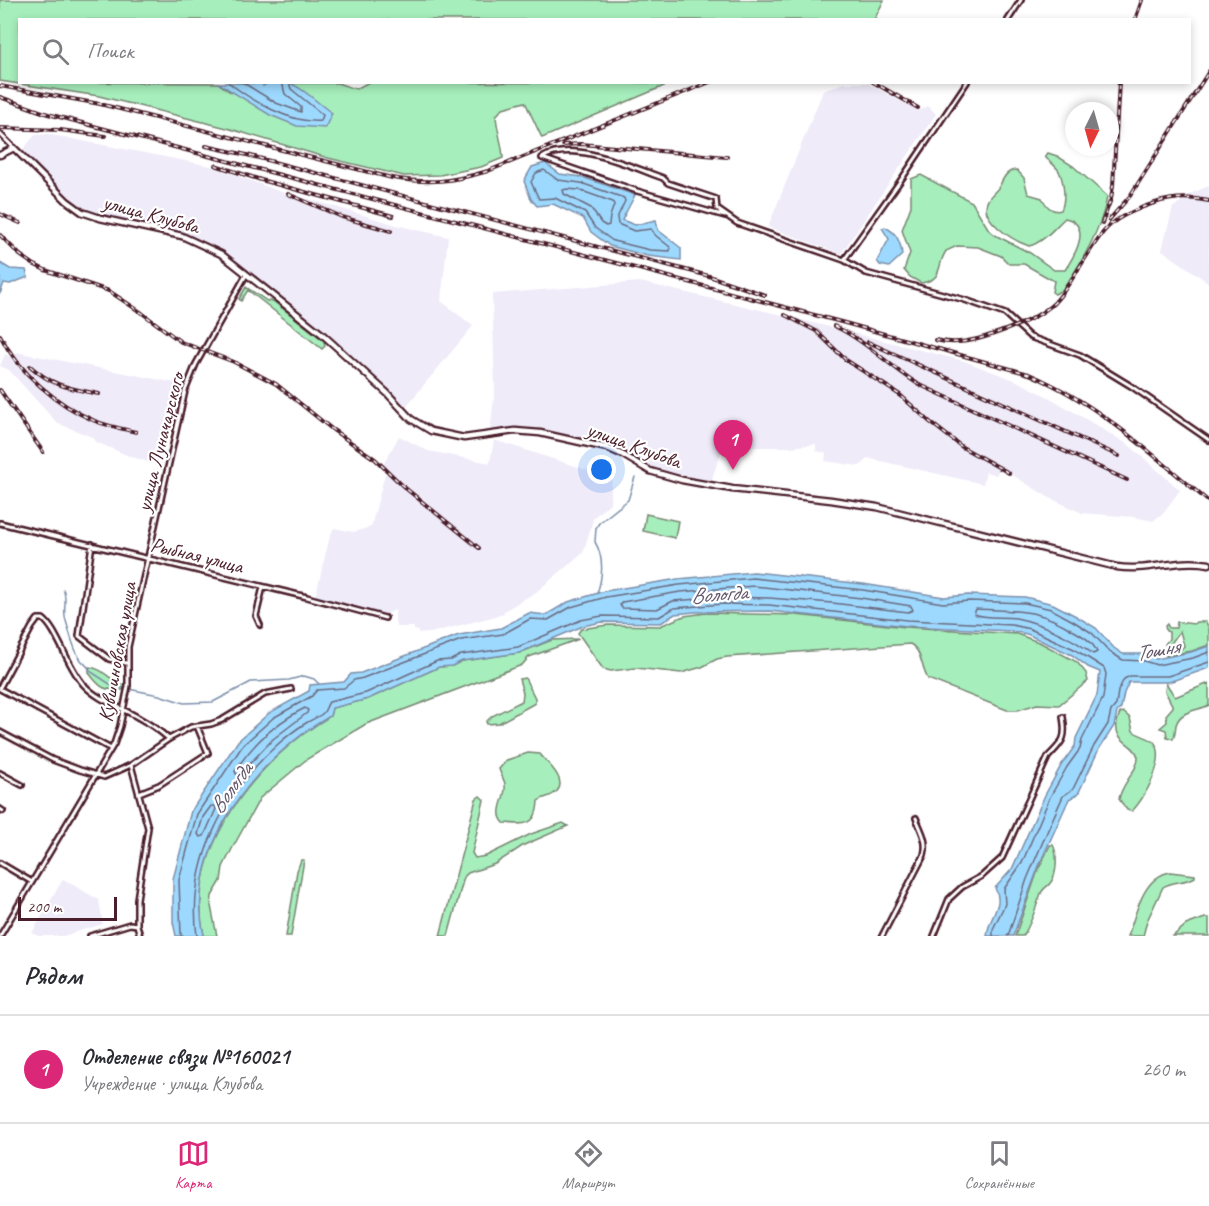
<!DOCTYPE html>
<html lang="ru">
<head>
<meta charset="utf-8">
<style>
	body { margin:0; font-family:Caveat,sans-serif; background:#f2f2f3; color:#2b2b33 }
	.compass { position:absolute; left:1065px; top:102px; width:54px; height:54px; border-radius:50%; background:#fff; box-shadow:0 3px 9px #0003; rotate:185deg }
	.scale { position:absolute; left:18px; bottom:15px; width:99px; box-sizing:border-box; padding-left:6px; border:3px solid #4a1f2b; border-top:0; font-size:16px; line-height:21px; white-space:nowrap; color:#4a1f2b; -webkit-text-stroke:4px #fff; paint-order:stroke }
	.you { position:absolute; left:602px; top:470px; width:21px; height:21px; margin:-15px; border:4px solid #fff; border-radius:50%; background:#1a73e8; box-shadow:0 0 0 9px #1a73e833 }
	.badge { display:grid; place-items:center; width:39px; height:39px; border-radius:50%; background:#db2777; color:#fff; font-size:20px; font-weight:700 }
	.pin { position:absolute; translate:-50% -50px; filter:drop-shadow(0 2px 3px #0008) }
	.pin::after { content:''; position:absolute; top:32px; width:21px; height:18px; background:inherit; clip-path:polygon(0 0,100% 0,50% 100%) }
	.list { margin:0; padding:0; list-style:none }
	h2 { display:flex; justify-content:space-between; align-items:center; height:78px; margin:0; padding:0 24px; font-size:26px }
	h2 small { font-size:20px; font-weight:400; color:#7c7c81 }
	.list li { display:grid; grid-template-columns:39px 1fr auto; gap:18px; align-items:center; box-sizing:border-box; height:108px; padding:0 24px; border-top:2px solid #e1e1e2 }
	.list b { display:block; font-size:22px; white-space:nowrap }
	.list p { margin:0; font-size:20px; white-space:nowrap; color:#7c7c81 }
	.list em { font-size:20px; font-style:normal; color:#7c7c81 }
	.icon { flex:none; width:33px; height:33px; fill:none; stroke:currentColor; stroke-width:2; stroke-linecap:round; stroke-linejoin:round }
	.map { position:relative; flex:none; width:1209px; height:936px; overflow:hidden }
	.search { position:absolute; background:#fff; box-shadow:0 3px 9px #0003; left:18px; right:18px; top:18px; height:66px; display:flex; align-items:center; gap:15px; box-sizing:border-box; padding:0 21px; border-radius:0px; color:#7c7c81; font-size:22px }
	.sheet { height:186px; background:#fff }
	nav { display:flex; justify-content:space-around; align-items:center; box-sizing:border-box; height:84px; border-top:2px solid #e1e1e2; background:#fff; font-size:16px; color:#7c7c81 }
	nav a { display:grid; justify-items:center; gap:3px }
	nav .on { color:#db2777 }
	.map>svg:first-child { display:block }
	.built { fill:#efebf9 }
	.green { fill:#a6eebb; stroke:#788673; stroke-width:1.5 }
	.water { fill:#9dd9fe; stroke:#7c8faa; stroke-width:1.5 }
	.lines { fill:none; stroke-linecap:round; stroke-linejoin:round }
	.shore { stroke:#6b697f; stroke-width:1.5 }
	.stream { stroke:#7c8faa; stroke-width:1.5 }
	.minor-casing { stroke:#4a1f2b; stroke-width:8 }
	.secondary-casing { stroke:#4a1f2b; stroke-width:9 }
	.minor { stroke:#fff; stroke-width:3 }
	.secondary { stroke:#fff; stroke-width:4.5 }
	.rail-casing { stroke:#4a1f2b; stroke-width:4 }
	.rail { stroke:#fff; stroke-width:1.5; stroke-dasharray:4.5; stroke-linecap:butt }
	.labels { text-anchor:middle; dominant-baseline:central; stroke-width:4.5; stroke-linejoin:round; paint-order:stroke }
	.street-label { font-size:21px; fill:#4a1f2b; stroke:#fff }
	.water-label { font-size:22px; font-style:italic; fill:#63576a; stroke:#fff }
</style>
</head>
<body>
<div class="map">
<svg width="1209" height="936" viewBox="0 0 1209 936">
	<rect width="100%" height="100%" fill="#fff"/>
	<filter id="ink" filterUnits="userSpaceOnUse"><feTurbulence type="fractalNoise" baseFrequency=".0167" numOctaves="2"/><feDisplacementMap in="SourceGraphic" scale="12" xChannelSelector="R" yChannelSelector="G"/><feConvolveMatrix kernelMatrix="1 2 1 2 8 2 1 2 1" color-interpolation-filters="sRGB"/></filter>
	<g filter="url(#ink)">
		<!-- built -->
		<path class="built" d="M843,83H867L919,111L928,106L936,114L841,254L768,227L823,91Z
			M47,134L211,166L300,199L302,197L400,226L448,237L441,301L473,326L403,410L332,340L226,255L211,246L196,238L172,232L91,214L73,204L21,152L35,135Z
			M1209,186V283L1162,250L1173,207L1181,203L1183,197Z
			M640,282L782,315L964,361L1017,381L1052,399L1129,445L1180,490L1163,513L1153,521L1134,517L1082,513L1048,497L1014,476L999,470L996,475L986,472L983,484L867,458L864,463L859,466L825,461L826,453L816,451V444L790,447H723L711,481L663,472L615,448L601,443L524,428L490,431L495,390L492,294Z
			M16,352L181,384L161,466L129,456L96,442L92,437L57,423L9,370L0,366L5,354L12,357Z
			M399,436L428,451L490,463L494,440L612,478L610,503L594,517L583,553L536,592L504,611V614L430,633H418V631L414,630V627H397L395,622V610L385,615L315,598L330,536L334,528L353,532L371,527L385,474H387L389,470L383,465Z
			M63,879L99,900L103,924L63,936H38L32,933Z"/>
		<!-- green -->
		<path class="green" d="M0,0H884L874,20H20V82L218,83L229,91L332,114L291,83H337L356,89L369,82L671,83L542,138L525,102L503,108L496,116C497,130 503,147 503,158L481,167L440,175L404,176L328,158L227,128L99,96L0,81Z
			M1048,153L1057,156L1073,166L1107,196C1103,225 1080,267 1062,290L1055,294L1052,292L1054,281L1024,264H1009L1001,256L978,247L957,246L946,251C936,266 944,280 921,283L910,277L904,270L910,253L902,230L911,206V179L921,175L972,202L989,230L995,235L1030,253L1054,270H1065C1075,255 1093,225 1065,218C1054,228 1043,243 1029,246C1014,241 977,219 988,200C991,194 997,191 1000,185C1004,177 1007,170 1017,170L1024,178L1028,194L1042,198C1046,205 1051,213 1061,210C1066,200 1064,182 1059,171C1056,166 1049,161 1045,157Z
			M246,287L267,301H273L324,341L325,346L322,349L248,290L241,301L239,299Z
			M646,514L678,521L675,538L643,531Z
			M706,613L796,615L906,627L1017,634L1041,643L1077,662L1086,673L1088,681L1059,705L1037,704L1018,710H1007L928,679C921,668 922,650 910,644L727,657L717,659L702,667L681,673L636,668L611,671L603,669L578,633L581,629L608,625L660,626L684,616Z
			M1177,622L1194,624L1196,622H1206L1209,629V645L1192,651L1165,656L1177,647L1181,649L1184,646L1180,631L1170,645L1165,644L1169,639V632L1166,631L1165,626L1167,624L1169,628H1176Z
			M579,639L529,657L522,665L366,724L307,759L260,798L232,849L223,867L221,881L212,896L211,906L217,936H204C184,847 259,758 330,716L332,708L368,699L439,667L452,666L462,661L519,653L552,640Z
			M89,667C104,668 111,683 125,685L124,690C103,690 101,689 89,673Z
			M525,678L535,698V703L499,723L487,724L486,722L492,716L522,701L523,693L519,679Z
			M1166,683L1175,697C1187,692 1197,688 1209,683V705C1198,711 1180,710 1176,725C1175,730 1176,733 1173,739L1167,737L1166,730L1160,728L1167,722L1166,715L1173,707L1165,691Z
			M1123,712L1130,718L1133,731C1139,736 1149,737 1154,742C1168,757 1144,800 1132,811L1127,810L1119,799C1121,784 1139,769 1138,757C1135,741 1107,743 1120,713Z
			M528,753L540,754C547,763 569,781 556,792C551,797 544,797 538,801C537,826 525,825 504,823C493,812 507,797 505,784C504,779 500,773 499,769L507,760Z
			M480,796L484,800L472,853L475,858L486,856L531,834L563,823L568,826L524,845L495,864L468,873L464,877L448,936H440L476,799Z
			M1050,845H1053C1058,854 1057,874 1051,882C1047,888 1042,888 1040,896C1035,910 1031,924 1023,936H1015L1037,873Z
			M301,860H304L291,936H286L297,871Z
			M1170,872L1195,875V877C1185,883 1172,881 1163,887L1147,921L1143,936H1128C1136,913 1143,877 1170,872Z
			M1205,918H1209V936H1173L1186,925Z"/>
		<!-- water -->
		<path class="water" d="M218,83H262L263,86C289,69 312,100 332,113L325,128L297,126L270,115Z
			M545,163L560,174L582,177L635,195L622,220L635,225L656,220L658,230L681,248V260L648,256L610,246L591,232L583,218L553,204L537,206L531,199L524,181L532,167Z
			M885,227C896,232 901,243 902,255L889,267L880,265L877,261L889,239L882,228Z
			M0,263L10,269L26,270L28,277L10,284L4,283L0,294Z
			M754,572L863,584L944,597L968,595L1025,597L1053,604L1076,616L1096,628L1114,648L1123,654H1145L1156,659L1191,652L1209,646V668L1169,682H1129L1124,693L1121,708L1117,712L1114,726L1099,749L1078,794L1069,799L1040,863L1013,936H987C988,917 1005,906 995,888L1012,869L1045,795L1062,764L1075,746L1076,738L1097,695L1100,672L1088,667L1072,655L1027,634L1011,631L907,626L769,611L694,612L675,614L661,623L602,622L583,626L519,653L462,661L452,666L439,667L368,699L332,708L330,716C258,758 184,846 204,936H176L173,922V879L191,811L238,741L269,713L309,691L310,685L344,682L351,674L361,673L459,635L501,628L529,613L546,615L568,602L605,591L678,579Z"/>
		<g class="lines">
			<!-- shore -->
			<path class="shore" d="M228,82C252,101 291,124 321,121L323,115L291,89L289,82
				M242,82L276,103L301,112V107L285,94L282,82
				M544,170L558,180L581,183L624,198L625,201L617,218L618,224L634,231L651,229L655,235L670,247V251L650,250L613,241L595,228L585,213L555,198L539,199L531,182L536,173Z
				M567,189L579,190L613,202L614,205L610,216L609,225L606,226L601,223L591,208L564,194L563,190Z
				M754,586L861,598L911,606L913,610L908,612L832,603L769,598L724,597L673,601L657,609L622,608L620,605L622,602L680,592Z
				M976,609C1018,611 1037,608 1074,631C1083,636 1093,642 1097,652L1093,654C1073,638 1041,623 1016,618C1002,616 986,619 974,614Z
				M305,708L308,710L307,713L273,739L240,774H236L235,771C253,743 275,723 305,708Z
				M211,806H215L216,809L204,836L200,837L198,834L203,817Z
				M181,936L179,880L197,814L243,745L273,718L312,696L317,690L344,688L354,680L363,678L461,640L503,634L530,619L548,620L571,607L606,597L679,585L753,578L863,590L943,603L969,601L1025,603L1051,609L1073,621L1092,633L1110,652L1123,660L1144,661L1157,665L1193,658L1209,652
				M197,936C187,863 224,793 277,745C286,737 296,729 306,723C311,720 318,717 322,714C326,711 326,706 329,702L366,693L437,661L451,660L461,655L518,647L581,620L602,616L659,617L674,608L723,604L769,605L907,620L1012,625L1030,629L1074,649L1104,668L1106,674L1103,698L1082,740L1080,749L1067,767L1050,797L1022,863L1004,889L1005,904L993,929V936
				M1008,936L1027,879L1050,825L1063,796L1073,789L1094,746L1108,724L1111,711L1116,705L1118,691L1124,679L1130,676H1168L1209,662"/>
			<!-- stream -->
			<path class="stream" d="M63,589C68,599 62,610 66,621C70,633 73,650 81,660C85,665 88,665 90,671L113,686L159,695L184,703L213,702L251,682L289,680L304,676L314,679L319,684
				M597,593C603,577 604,557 595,542L596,528L599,523L628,500L635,477"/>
			<!-- minor casing -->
			<g class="minor-casing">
				<path id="minor" d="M1008,20L1021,0
					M0,134L14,148
					M725,216L637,191L542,158C573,139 632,167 663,178L668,183L716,199L717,209L737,223L844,260L866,273L965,300L1005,314L1030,337L1080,355L1131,386L1209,440
					M844,260L903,177L967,82
					M0,523L307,597L385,618
					M92,544L79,636L109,659L126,663
					M260,625L256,616L263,587
					M0,687L32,627L38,619H43C57,629 68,668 84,685C99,701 121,707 139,718C150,724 160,731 169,739
					M0,689L111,749
					M0,732L53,760L80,770L104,777L131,765L169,739L191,727L211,724L222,720L265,694L291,689
					M131,765L148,828L137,899V925L140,936
					M0,773L22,785
					M139,793L159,785L208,753L197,726
					M0,809L3,811
					M0,863L32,882
					M0,936L114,744L120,726L128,686V647L185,391L196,364L246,275
					M90,936L130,924L137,925
					M882,936L924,855C928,841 921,831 916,818
					M934,936L949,899L962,887L982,876L1002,858L1048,757C1062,742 1067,740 1063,717"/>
			</g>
			<!-- secondary casing -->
			<g class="secondary-casing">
				<path id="secondary" d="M0,155L14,148L67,201L82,212L100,218L182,236L221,254L322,334L387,393L411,419L431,431L464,438L515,431L540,433L607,448L623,455L650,471L682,480L732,489L831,500L877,507L1117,567C1147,572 1176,558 1209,564"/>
			</g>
			<!-- minor -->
			<use href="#minor" class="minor"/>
			<!-- secondary -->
			<use href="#secondary" class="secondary"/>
			<!-- rail casing -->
			<g class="rail-casing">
				<path id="rail" d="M1135,20L1142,0
					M873,82L918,108
					M0,86L100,104L392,178C431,184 450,182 488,171L710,82
					M0,97L48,114L845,323L1029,374C1098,403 1152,454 1209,502
					M0,128L60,130L105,136
					M563,145L581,144L727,157
					M206,146L247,155L709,276L765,295
					M215,165L261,180L393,216
					M288,194L342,217L391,231
					M0,214L20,223
					M1109,220L1130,196L1209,71
					M1102,223L1111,199L1113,186L1119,82
					M0,235L20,255L33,264L45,270L109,291L142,313L181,342L234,362L276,384L333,430L375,459L404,487L479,548
					M785,315L816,331L846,360L900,395L930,422L962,447L1009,473
					M834,326C865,340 889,366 918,384L1127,480
					M0,335C19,373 57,405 95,421C108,426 123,429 136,432
					M935,340C955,345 974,341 994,334C1015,327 1038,318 1054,303C1068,288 1077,270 1088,254C1095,243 1103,230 1114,222C1120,217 1127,214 1134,211C1160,199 1181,195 1209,201
					M868,342L1119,456
					M30,366C54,387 69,388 99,394
					M0,390L43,452"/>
			</g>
			<!-- rail -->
			<use href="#rail" class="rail"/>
		</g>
	</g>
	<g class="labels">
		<!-- street labels -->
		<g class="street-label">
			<text transform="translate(151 214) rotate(15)">улица Клубова</text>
			<text transform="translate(160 442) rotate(-76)">улица Луначарского</text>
			<text transform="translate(634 445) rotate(20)">улица Клубова</text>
			<text transform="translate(197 555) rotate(14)">Рыбная улица</text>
			<text transform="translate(117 652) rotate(-80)">Кувшиновская улица</text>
		</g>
		<!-- water labels -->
		<g class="water-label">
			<text transform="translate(719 594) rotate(-4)">Вологда</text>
			<text transform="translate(1157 650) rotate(-10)">Тошня</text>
			<text transform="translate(231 788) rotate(-54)">Вологда</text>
		</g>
	</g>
</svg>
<svg class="compass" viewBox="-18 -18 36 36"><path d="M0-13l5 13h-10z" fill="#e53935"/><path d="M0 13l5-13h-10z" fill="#7c7c81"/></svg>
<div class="scale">200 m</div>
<div class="you"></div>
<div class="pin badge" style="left:733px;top:470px">1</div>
<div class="search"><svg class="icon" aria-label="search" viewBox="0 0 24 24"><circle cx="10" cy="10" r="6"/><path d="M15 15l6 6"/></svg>Поиск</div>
</div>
<section class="sheet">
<h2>Рядом<small></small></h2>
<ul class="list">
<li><span class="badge">1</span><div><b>Отделение связи №160021</b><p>Учреждение · улица Клубова</p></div><em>260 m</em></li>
</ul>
</section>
<nav>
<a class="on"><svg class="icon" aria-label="map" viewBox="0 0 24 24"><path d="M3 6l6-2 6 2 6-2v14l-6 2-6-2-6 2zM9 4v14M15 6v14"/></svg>Карта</a>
<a><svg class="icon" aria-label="directions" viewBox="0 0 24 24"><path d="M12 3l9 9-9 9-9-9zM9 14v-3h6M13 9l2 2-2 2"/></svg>Маршрут</a>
<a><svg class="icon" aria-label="saved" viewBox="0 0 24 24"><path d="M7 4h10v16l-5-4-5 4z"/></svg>Сохранённые</a>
</nav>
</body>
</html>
